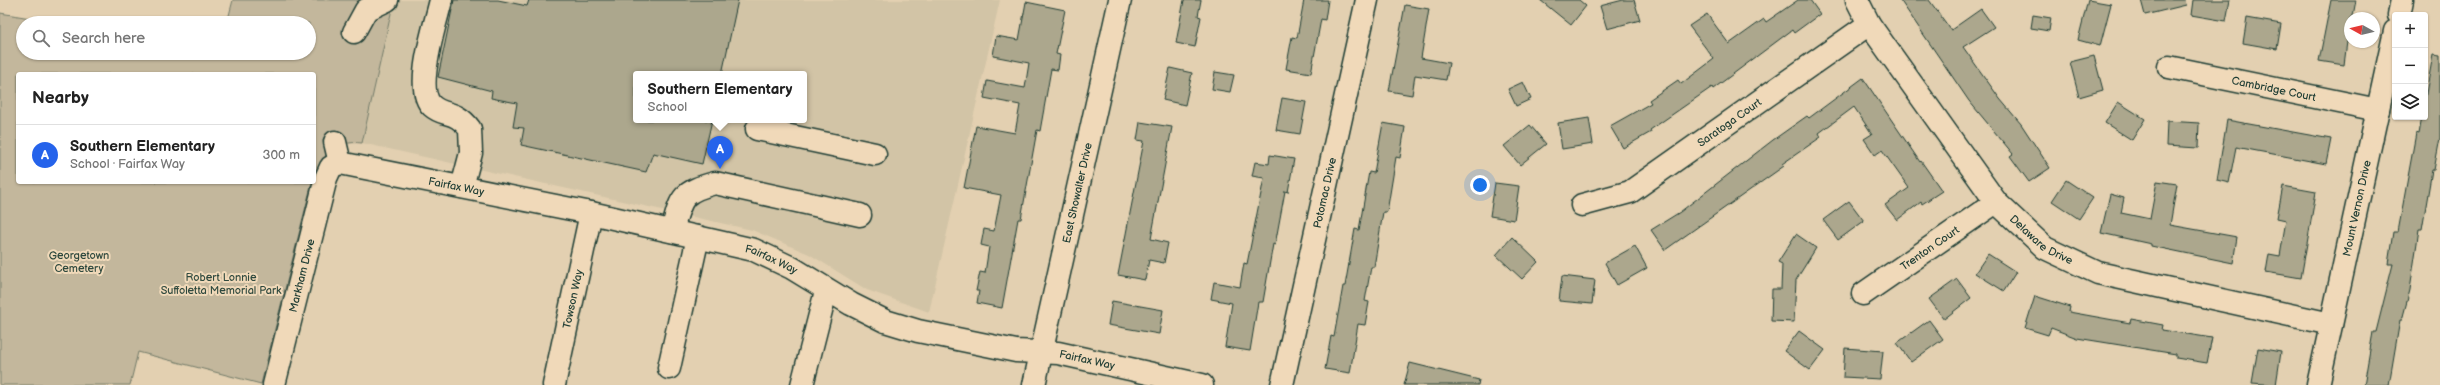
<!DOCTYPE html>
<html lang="en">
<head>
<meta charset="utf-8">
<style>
	body { margin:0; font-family:"Balsamiq Sans",sans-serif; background:#f2f2f2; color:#222 }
	.controls { position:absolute; right:12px; top:12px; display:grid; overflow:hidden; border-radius:4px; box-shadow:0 1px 3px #0004 }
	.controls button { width:36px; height:36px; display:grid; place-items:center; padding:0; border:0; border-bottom:1px solid #e0e0e0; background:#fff; color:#222; font:20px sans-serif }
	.compass { position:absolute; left:2344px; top:12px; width:36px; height:36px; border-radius:50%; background:#fff; box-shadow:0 1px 3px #0004; rotate:278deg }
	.you { position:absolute; left:1480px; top:185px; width:14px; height:14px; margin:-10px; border:3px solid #fff; border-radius:50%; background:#1a73e8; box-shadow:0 0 0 6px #1a73e833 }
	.badge { display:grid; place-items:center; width:26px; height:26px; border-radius:50%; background:#2563eb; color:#fff; font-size:13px; font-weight:700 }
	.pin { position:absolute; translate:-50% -33px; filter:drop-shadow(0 1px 2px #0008) }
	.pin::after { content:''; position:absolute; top:21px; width:14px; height:12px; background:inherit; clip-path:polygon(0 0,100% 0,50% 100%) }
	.popup { position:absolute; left:633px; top:71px; width:174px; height:52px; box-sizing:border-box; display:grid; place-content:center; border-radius:4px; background:#fff; filter:drop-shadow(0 1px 3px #0005); font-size:13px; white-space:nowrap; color:#767676 }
	.popup b { font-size:15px; color:#222 }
	.popup::after { content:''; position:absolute; left:50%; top:100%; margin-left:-8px; border:8px solid transparent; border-top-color:#fff }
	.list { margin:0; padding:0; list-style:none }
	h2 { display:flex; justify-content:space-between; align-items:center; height:52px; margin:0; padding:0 16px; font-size:17px }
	h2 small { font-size:13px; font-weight:400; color:#767676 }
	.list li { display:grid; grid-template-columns:26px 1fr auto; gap:12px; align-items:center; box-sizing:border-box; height:60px; padding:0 16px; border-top:1px solid #e0e0e0 }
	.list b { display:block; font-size:15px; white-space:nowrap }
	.list p { margin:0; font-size:13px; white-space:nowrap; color:#767676 }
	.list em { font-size:13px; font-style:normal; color:#767676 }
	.icon { flex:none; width:22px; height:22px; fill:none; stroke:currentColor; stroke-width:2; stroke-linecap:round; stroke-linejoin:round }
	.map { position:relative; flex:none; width:2440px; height:385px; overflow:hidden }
	.search { position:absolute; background:#fff; box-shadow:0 1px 3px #0004; left:16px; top:16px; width:300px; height:44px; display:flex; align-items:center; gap:10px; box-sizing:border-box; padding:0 14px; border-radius:22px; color:#767676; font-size:15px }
	.panel { position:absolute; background:#fff; box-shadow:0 1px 3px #0004; left:16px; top:72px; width:300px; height:112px; border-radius:4px }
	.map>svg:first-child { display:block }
	.built { fill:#d2c4a6; fill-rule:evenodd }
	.green { fill:#c3b79c; stroke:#717a68 }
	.building { fill:#aca78d; stroke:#1f3d34 }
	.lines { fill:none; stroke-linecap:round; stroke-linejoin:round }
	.minor-casing { stroke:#1f3d34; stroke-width:25 }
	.minor { stroke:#f0d9b9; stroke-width:22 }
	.labels { text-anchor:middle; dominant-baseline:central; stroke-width:4; stroke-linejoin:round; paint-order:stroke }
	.street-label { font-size:11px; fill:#1f3d34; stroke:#f0d9b9 }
	.park-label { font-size:11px; fill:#2f493e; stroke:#f0d9b9 }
</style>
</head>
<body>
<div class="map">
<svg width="2440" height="385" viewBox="0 0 2440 385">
	<rect width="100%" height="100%" fill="#e3d0b1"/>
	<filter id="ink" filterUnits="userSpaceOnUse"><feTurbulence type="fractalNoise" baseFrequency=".025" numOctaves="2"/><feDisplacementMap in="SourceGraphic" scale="8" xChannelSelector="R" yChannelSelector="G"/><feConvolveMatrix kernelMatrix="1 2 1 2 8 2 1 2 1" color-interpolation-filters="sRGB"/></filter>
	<g filter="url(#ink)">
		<!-- built -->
		<path class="built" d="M394,0H1000L929,312L867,290L809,254L752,230L362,143ZM636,74H804V120H636Z"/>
		<!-- green -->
		<path class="green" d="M233,0H394L362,143C336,140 325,154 314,175V74H18V182H312L261,384L138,352L130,385H0V13L61,23H23V53H309V23H227Z"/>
		<!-- building -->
		<path class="building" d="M454,0H498L527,6L529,0H738L722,74H636V120H712L702,164L653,153L646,172L521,145L524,128L513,127L517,103L491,98L492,91L438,77Z
			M1184,0H1201L1198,16L1201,17L1195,47L1176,43Z
			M1304,0H1328L1325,20L1321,19L1311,73L1286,69L1292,37L1297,38Z
			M1540,0H1579L1586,6L1571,25Z
			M1623,0H1634L1640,20L1607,29L1600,6Z
			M1798,0H1810L1820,14L1794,33L1792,30L1713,89L1712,87L1650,130L1651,132L1623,148L1610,126L1651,103L1649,100L1678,80L1681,84L1714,59L1689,26L1707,14L1729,44L1764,19L1766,22Z
			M1900,0H1929L1951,30L1981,9L1994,27L1963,47L2000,99L2021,124L2050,168L2029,182L2010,156L2013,154L1969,101Z
			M2088,0L2111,4L2100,46L2078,40Z
			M2141,0H2185L2186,5L2145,15Z
			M2193,0H2230L2226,21L2191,15Z
			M2331,0H2356L2353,16L2350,18L2344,65L2319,61Z
			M1026,2L1065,10L1056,54L1060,55L1058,70L1051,69L1040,131L1037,130L1021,219H1018L1002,308L977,303L979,291H976L980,272L985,273L989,247L981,245L984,229L994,231L1001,195L964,188L976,126L1015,133L1020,105L984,98L987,81L1025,88L1029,63L993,56L996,36L1019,40Z
			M1405,5L1429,9L1421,58L1449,63L1446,80L1415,75L1412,95L1389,91Z
			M2033,15L2051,18L2049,31L2031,28Z
			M2247,18L2281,24L2277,49L2243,43Z
			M2433,55L2440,56V138L2434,170H2432L2422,229H2419L2410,290L2402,320H2400L2389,385H2364L2373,332H2376L2393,264H2388L2393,232H2398L2416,133L2419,134L2422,117H2425V99Z
			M2094,56L2103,90L2079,97L2070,62Z
			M1170,68L1192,73L1185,105L1163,100Z
			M1215,72L1234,75L1230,92L1212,89Z
			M1863,78L1920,162L1921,161L1942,191L1922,204L1921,202L1897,220L1885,205L1909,188L1882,150L1875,155L1864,139L1872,134L1854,107L1819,133L1821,137L1782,164L1784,166L1665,250L1651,230L1680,212L1773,140L1807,116L1809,118Z
			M1523,82L1531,99L1516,106L1508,89Z
			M1282,98L1306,102L1300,134L1276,130Z
			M2118,102L2145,119L2132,140L2105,123Z
			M1589,118L1593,144L1562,149L1558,123Z
			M2227,120L2331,139L2326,164L2236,147L2229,183L2217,180Z
			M2167,121L2199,123L2198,148L2166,146Z
			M1140,122L1172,127L1151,239L1168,243L1164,263L1149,260L1145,280L1118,275L1144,141L1137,140Z
			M1383,123L1405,127L1400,158L1396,157L1387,212H1383L1374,267H1371L1365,301L1369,302L1365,325L1358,324L1350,373L1325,369L1331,336L1334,337L1343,286H1345L1355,229L1359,230L1369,172L1374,173Z
			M1530,125L1546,144L1520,165L1504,146Z
			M1270,155L1294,159L1288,192L1285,191L1275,245L1273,244L1263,302H1258L1250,351L1225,347L1232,303L1211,299L1214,282L1240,287L1244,263L1247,264L1264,178L1252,176L1255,162L1269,164Z
			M2066,180L2093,198L2079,219L2052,201Z
			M2157,181L2177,184L2170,225L2237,237L2233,263L2151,246V244L2101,233L2110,194L2124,198L2121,213L2150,219Z
			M1495,183L1519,186L1514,220L1490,216Z
			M2283,186L2316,192L2301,278L2266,272L2269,254L2280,256L2286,220L2277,218Z
			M1849,201L1864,221L1838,240L1823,220Z
			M1796,234L1816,248L1796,280L1794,322L1771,321L1772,289H1781L1782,264L1778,262Z
			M1512,237L1538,262L1522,279L1496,255Z
			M1635,246L1647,268L1617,285L1605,263Z
			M1988,254L2016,272L2004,291L1975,273Z
			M1562,276L1595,280L1592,304L1559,301Z
			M1957,279L1971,298L1944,319L1929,299Z
			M2035,296L2070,307L2069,312L2130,323L2131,319L2163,325L2162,330L2212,338L2207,363L2176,358V354L2077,338L2051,328L2048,335L2025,328Z
			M1112,301L1163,310L1159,334L1108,325Z
			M1929,320L1943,339L1911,362L1897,343Z
			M1799,331L1825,350L1810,370L1784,351Z
			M1845,348L1883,351L1880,379L1843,377Z
			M2258,348L2281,352L2276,385L2252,383Z
			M1410,363L1479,380L1478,385H1404Z"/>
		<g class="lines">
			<!-- minor casing -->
			<g class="minor-casing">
				<g id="minor">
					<path d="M441,0C436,23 413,89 432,106C444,117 455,109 470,129L471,153L462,187"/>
					<path id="s1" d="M1857,0L1869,24L1996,202L2045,248L2098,273L2331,324"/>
					<path d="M2399,15L2402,0"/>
					<path d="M354,32L366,10L387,0"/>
					<path id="s2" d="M2169,67L2378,110"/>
					<path d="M757,129L875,154"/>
					<path d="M335,142L340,163"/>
					<path id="s3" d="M1582,205L1630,192L1869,24"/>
					<path d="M672,231C681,199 680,192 715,183L860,215"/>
					<path id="s4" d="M1863,294L1996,202"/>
					<path d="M669,368L698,237"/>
					<path id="s5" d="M274,385L326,178L331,167L340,163L591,213L754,250L792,268L851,304L885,321L918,331L1016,351L1058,353L1202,385"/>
					<path id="s6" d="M554,385L591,213"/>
					<path d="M802,385L826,291"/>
					<path id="s7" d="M1034,385L1120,0"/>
					<path id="s8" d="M1282,385L1367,0"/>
					<path id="s9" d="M2318,385L2395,31"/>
				</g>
			</g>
			<!-- minor -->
			<use href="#minor" class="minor"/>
		</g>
	</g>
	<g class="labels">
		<!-- street labels -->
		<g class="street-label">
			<text stroke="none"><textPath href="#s2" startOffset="107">Cambridge Court</textPath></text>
			<text stroke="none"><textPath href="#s3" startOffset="171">Saratoga Court</textPath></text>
			<text stroke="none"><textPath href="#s5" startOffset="354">Fairfax Way</textPath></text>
			<text stroke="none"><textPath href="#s7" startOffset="197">East Showalter Drive</textPath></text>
			<text stroke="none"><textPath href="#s8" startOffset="197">Potomac Drive</textPath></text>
			<text stroke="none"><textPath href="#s9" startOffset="181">Mount Vernon Drive</textPath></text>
			<text stroke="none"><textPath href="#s1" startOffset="305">Delaware Drive</textPath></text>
			<text stroke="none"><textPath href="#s4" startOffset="81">Trenton Court</textPath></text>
			<text stroke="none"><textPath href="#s5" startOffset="678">Fairfax Way</textPath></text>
			<text stroke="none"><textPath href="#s5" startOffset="113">Markham Drive</textPath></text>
			<text stroke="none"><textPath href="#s6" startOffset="88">Towson Way</textPath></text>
			<text stroke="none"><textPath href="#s5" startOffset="1014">Fairfax Way</textPath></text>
		</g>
		<!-- park labels -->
		<g class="park-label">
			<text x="79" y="255">Georgetown<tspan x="79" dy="13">Cemetery</tspan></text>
			<text x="221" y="277">Robert Lonnie<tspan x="221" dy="13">Suffoletta Memorial Park</tspan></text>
		</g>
	</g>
</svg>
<div class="controls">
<button>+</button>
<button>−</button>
<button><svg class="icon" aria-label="layers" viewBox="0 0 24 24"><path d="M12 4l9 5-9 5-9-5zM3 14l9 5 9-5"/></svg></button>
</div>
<svg class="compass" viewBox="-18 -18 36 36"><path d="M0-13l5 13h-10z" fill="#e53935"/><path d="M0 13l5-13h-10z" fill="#767676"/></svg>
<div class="you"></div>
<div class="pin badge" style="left:720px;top:169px">A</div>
<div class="popup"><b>Southern Elementary</b>School</div>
<div class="search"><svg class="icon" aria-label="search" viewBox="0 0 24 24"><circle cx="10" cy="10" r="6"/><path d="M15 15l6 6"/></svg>Search here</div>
<section class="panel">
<h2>Nearby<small></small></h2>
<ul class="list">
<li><span class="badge">A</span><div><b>Southern Elementary</b><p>School · Fairfax Way</p></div><em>300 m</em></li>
</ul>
</section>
</div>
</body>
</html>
